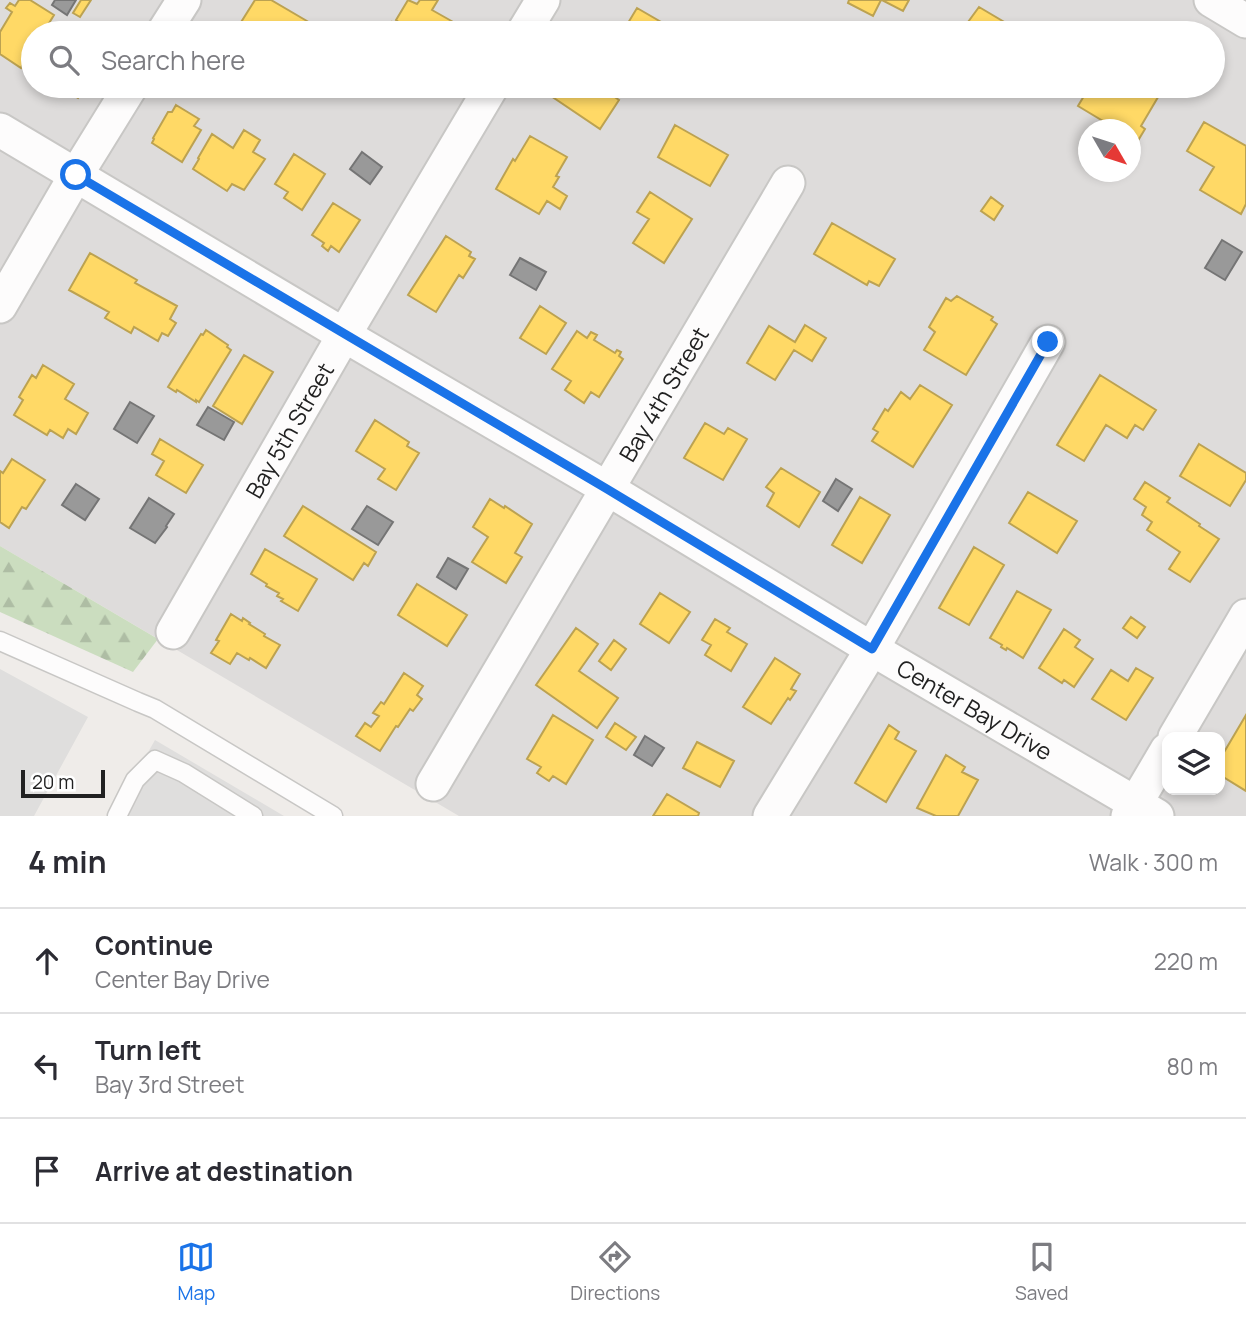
<!DOCTYPE html>
<html lang="en">
<head>
<meta charset="utf-8">
<style>
	body { margin:0; font-family:Manrope,sans-serif; background:#f2f2f3; color:#2b2b33 }
	.controls { position:absolute; right:21px; bottom:21px; display:grid; overflow:hidden; border-radius:14px; box-shadow:0 4px 10px #0003 }
	.controls button { width:63px; height:63px; display:grid; place-items:center; padding:0; border:0; border-bottom:2px solid #e1e1e2; background:#fff; color:#2b2b33; font:35px sans-serif }
	.compass { position:absolute; left:1078px; top:119px; width:63px; height:63px; border-radius:50%; background:#fff; box-shadow:0 4px 10px #0003; rotate:129deg }
	.scale { position:absolute; left:21px; bottom:18px; width:84px; box-sizing:border-box; padding-left:7px; border:4px solid #212121; border-top:0; font-size:19px; line-height:24px; white-space:nowrap; color:#212121; -webkit-text-stroke:5px #fff; paint-order:stroke }
	.stop { position:absolute; width:21px; height:21px; margin:-16px; border:5px solid #1a73e8; border-radius:50%; background:#fff }
	.stop.end { background:#1a73e8; border-color:#fff; box-shadow:0 2px 7px #0008 }
	.list { margin:0; padding:0; list-style:none }
	h2 { display:flex; justify-content:space-between; align-items:center; height:91px; margin:0; padding:0 28px; font-size:30px }
	h2 small { font-size:23px; font-weight:400; color:#7c7c81 }
	.list li { display:grid; grid-template-columns:46px 1fr auto; gap:21px; align-items:center; box-sizing:border-box; height:105px; padding:0 28px; border-top:2px solid #e1e1e2 }
	.list b { display:block; font-size:26px; white-space:nowrap }
	.list p { margin:0; font-size:23px; white-space:nowrap; color:#7c7c81 }
	.list em { font-size:23px; font-style:normal; color:#7c7c81 }
	.icon { flex:none; width:38px; height:38px; fill:none; stroke:currentColor; stroke-width:2; stroke-linecap:round; stroke-linejoin:round }
	.map { position:relative; flex:none; width:1246px; height:816px; overflow:hidden }
	.search { position:absolute; background:#fff; box-shadow:0 4px 10px #0003; left:21px; right:21px; top:21px; height:77px; display:flex; align-items:center; gap:18px; box-sizing:border-box; padding:0 24px; border-radius:38px; color:#7c7c81; font-size:26px }
	.sheet { height:406px; background:#fff }
	nav { display:flex; justify-content:space-around; align-items:center; box-sizing:border-box; height:98px; border-top:2px solid #e1e1e2; background:#fff; font-size:19px; color:#7c7c81 }
	nav a { display:grid; justify-items:center; gap:4px }
	nav .on { color:#1a73e8 }
	.map>svg:first-child { display:block }
	.residential { fill:#dedcdb; fill-rule:evenodd }
	.forest { fill:url(#forest-firs) }
	.parking { fill:#dfdedd }
	.homes { fill:#ffd966; stroke:#bca251; stroke-width:2 }
	.industry { fill:#999; stroke:#757575; stroke-width:2 }
	.lines { fill:none; stroke-linecap:round; stroke-linejoin:round }
	.service-casing { stroke:#c8c7c5; stroke-width:21 }
	.minor-casing { stroke:#c8c7c5; stroke-width:37 }
	.service { stroke:#fdfcfc; stroke-width:18 }
	.minor { stroke:#fdfcfc; stroke-width:33 }
	.route { stroke:#1a73e8; stroke-width:9 }
	.labels { text-anchor:middle; dominant-baseline:central; stroke-width:7; stroke-linejoin:round; paint-order:stroke }
	.street-label { font-size:23px; fill:#212121; stroke:#fff }
</style>
</head>
<body>
<div class="map">
<svg width="1246" height="816" viewBox="0 0 1246 816">
	<defs>
		<pattern id="forest-firs" width="22" height="20" patternUnits="userSpaceOnUse" patternTransform="scale(1.75)"><rect width="22" height="20" fill="#cbddbf"/><path d="M5 1l3.5 6h-7zM16 11l3.5 6h-7z" fill="#aebda4"/></pattern>
	</defs>
	<rect width="100%" height="100%" fill="#efece9"/>
	<!-- residential -->
	<path class="residential" d="M0,0H1246V816H459L0,546ZM33,33H1213V86H33ZM1088,130H1130V172H1088ZM1167,737H1220V790H1167Z"/>
	<!-- forest -->
	<path class="forest" d="M0,546L158,639L133,672L0,612Z"/>
	<!-- parking -->
	<path class="parking" d="M0,669L88,717L34,816H0Z
		M155,740L284,816H112Z"/>
	<!-- homes -->
	<path class="homes" d="M19,0H30L54,15L43,33H33V48L21,68L0,54V32L12,12L6,8L10,3L15,6Z
		M81,0H91L80,17L73,13Z
		M255,0H271L312,24L306,33H248L238,27Z
		M408,0L417,4L420,0H438L432,10L455,23L449,33H385L392,22L399,27L401,24L396,20Z
		M849,0H881L873,16L848,3Z
		M882,0H909L903,11Z
		M979,7L1023,33H960Z
		M637,8L673,29L671,33H622Z
		M100,27L110,33H96Z
		M57,86H86L78,98Z
		M558,86H599L619,100L600,129L551,96Z
		M1090,86H1151L1161,92L1141,126L1145,129L1130,154V130H1118L1078,106Z
		M176,105L199,119L194,126L201,130L182,162L152,143L154,139L153,138L168,112H172Z
		M1204,122L1246,146V204L1241,214L1200,190L1214,167L1187,151Z
		M675,125L728,155L710,186L658,157Z
		M244,130L260,140L253,152L265,159L244,190L232,184L227,191L193,169L199,159L198,158L212,134L233,148Z
		M530,136L567,157L556,176L559,177L553,187L567,196L560,209L547,201L539,214L496,189L513,159L515,161Z
		M294,154L325,174L302,210L284,198L288,192L275,184Z
		M650,192L692,219L664,263L633,243L649,219L637,212Z
		M991,197L1003,206L994,220L981,211Z
		M333,203L360,220L339,252L331,246L328,251L322,246L324,243L312,235Z
		M832,223L895,259L879,286L869,281L867,285L814,254Z
		M446,236L471,252L469,256L475,259L463,278L459,275L436,312L408,295Z
		M90,253L137,280L135,283L177,306L170,319L176,323L168,336L162,333L158,341L134,327L131,333L105,318L109,312L69,290Z
		M957,296L993,317L991,320L997,324L966,375L924,350L935,332L929,327L946,298L951,301Z
		M540,306L566,323L546,354L520,338Z
		M805,325L826,338L812,361L794,350L775,380L747,363L769,326L795,342Z
		M206,330L228,345L227,347L231,350L199,402L196,400V402L177,390L176,392L168,387L201,334L203,335Z
		M577,331L587,338L591,332L597,335L594,340L615,353L617,350L621,352L619,356L623,359L599,397L591,392L584,403L565,390L571,381L552,369Z
		M244,355L273,372L242,424L213,406Z
		M43,365L74,384L65,399L88,413L76,434L68,429L63,438L50,430L47,435L14,415L23,400L19,397L32,375L36,378Z
		M1100,375L1156,410L1143,430L1135,425L1127,438L1106,425L1084,461L1057,445Z
		M920,385L952,405L913,467L872,441L878,432L873,429L885,409L888,411L901,392L910,399Z
		M375,420L409,442L407,446L419,453L396,490L378,479L385,469L356,451Z
		M705,423L724,434L728,428L747,439L723,480L684,458Z
		M160,439L203,465L186,493L156,475L164,461L152,454Z
		M1199,444L1246,473V480L1230,506L1180,476Z
		M12,459L45,480L26,509L22,507L9,528L0,522V471L3,473Z
		M781,468L820,492L799,527L767,506L774,493L766,487Z
		M1145,482L1170,498L1167,502L1200,524L1199,526L1219,539L1190,582L1169,569L1180,552L1147,530L1152,522L1142,515L1146,507L1134,499Z
		M1028,492L1077,521L1057,553L1009,523Z
		M860,497L890,515L862,563L832,545Z
		M490,499L504,508L505,506L532,524L515,553L522,557L506,583L472,562L488,537L473,527Z
		M303,506L376,552L368,566L364,563L353,580L284,536Z
		M974,547L1004,565L969,625L939,608Z
		M265,549L317,579L298,611L281,601L283,599L277,596L279,593L266,586L267,584L251,574Z
		M417,584L467,615L447,646L398,615Z
		M1017,591L1051,610L1023,658L1007,648L1006,650L1001,647L1002,645L990,638Z
		M660,593L690,612L669,643L640,624Z
		M231,614L242,621L243,618L250,623L249,624L265,634L264,636L280,645L266,668L250,658L249,660L237,653L230,664L211,653L219,641L216,640Z
		M1131,617L1145,627L1137,638L1123,628Z
		M715,619L730,628L727,632L747,644L731,671L705,655L711,645L702,640Z
		M576,628L598,644L579,671L618,698L597,728L536,685Z
		M1064,629L1080,640L1075,647L1093,659L1074,687L1064,680L1062,683L1039,668Z
		M614,640L626,649L611,670L599,661Z
		M775,658L800,674L791,689L796,691L790,700L788,698L771,724L743,707Z
		M1136,668L1153,678L1126,720L1092,699L1111,670L1128,681Z
		M404,673L423,686L417,695L422,699L413,711L410,709L398,727L396,726L380,751L356,736L365,723L371,727L379,716L373,713L381,702L384,704Z
		M553,715L593,740L566,784L553,776L549,781L537,773L541,767L527,759Z
		M1246,715V791L1220,775V759Z
		M615,723L636,737L626,750L606,737Z
		M889,725L899,732L895,739L916,751L886,802L855,783Z
		M697,742L734,761L720,787L683,768Z
		M946,755L965,767L962,772L978,780L958,816H936L917,808Z
		M667,794L699,813L698,816H653Z"/>
	<!-- industry -->
	<path class="industry" d="M55,0H76L67,15L52,5Z
		M362,152L382,167L370,184L350,169Z
		M1222,240L1242,252L1225,280L1205,268Z
		M520,258L546,272L536,290L510,275Z
		M130,402L154,416L137,443L114,429Z
		M208,407L234,422L224,440L197,425Z
		M836,479L852,489L838,511L823,501Z
		M76,484L99,499L85,520L62,505Z
		M149,498L174,514L166,526L167,527L155,543L130,528Z
		M367,506L393,522L378,545L352,529Z
		M448,558L468,569L456,589L437,577Z
		M645,736L664,748L652,766L634,755Z"/>
	<g class="lines">
		<!-- service casing -->
		<g class="service-casing">
			<path id="service" d="M0,641L138,702L155,709L333,816
				M117,816L135,780L155,760L184,773L253,816"/>
		</g>
		<!-- minor casing -->
		<g class="minor-casing">
			<g id="minor">
				<path d="M1211,0L1246,21"/>
				<path d="M163,33L184,0"/>
				<path d="M523,33L543,0"/>
				<path id="s1" d="M0,130L344,335L608,489L872,649L1157,816"/>
				<path d="M0,306L76,175L131,86"/>
				<path id="s2" d="M173,632L344,335L492,86"/>
				<path d="M1175,737L1246,616"/>
				<path id="s3" d="M433,784L788,183"/>
				<path d="M770,816L872,649L1048,342"/>
				<path d="M1128,816L1167,750"/>
			</g>
		</g>
		<!-- service -->
		<use href="#service" class="service"/>
		<!-- minor -->
		<use href="#minor" class="minor"/>
	</g>
	<g class="lines">
		<!-- route -->
		<path class="route" d="M76,175L607,489L872,649L1048,342"/>
	</g>
	<g class="labels">
		<!-- street labels -->
		<g class="street-label">
			<text stroke="none"><textPath href="#s3" startOffset="453">Bay 4th Street</textPath></text>
			<text stroke="none"><textPath href="#s2" startOffset="233">Bay 5th Street</textPath></text>
			<text stroke="none"><textPath href="#s1" startOffset="1134">Center Bay Drive</textPath></text>
		</g>
	</g>
</svg>
<div class="controls">
<button><svg class="icon" aria-label="layers" viewBox="0 0 24 24"><path d="M12 4l9 5-9 5-9-5zM3 14l9 5 9-5"/></svg></button>
</div>
<svg class="compass" viewBox="-18 -18 36 36"><path d="M0-13l5 13h-10z" fill="#e53935"/><path d="M0 13l5-13h-10z" fill="#7c7c81"/></svg>
<div class="scale">20 m</div>
<div class="stop" style="left:76px;top:175px"></div>
<div class="stop end" style="left:1048px;top:342px"></div>
<div class="search"><svg class="icon" aria-label="search" viewBox="0 0 24 24"><circle cx="10" cy="10" r="6"/><path d="M15 15l6 6"/></svg>Search here</div>
</div>
<section class="sheet">
<h2>4 min<small>Walk · 300 m</small></h2>
<ul class="list">
<li><svg class="icon" aria-label="ahead" viewBox="0 0 24 24"><path d="M12 20V5M6 11l6-6 6 6"/></svg><div><b>Continue</b><p>Center Bay Drive</p></div><em>220 m</em></li>
<li><svg class="icon" aria-label="left" viewBox="0 0 24 24"><path d="M17 20v-9H6M10 6l-5 5 5 5"/></svg><div><b>Turn left</b><p>Bay 3rd Street</p></div><em>80 m</em></li>
<li><svg class="icon" aria-label="arrive" viewBox="0 0 24 24"><path d="M6 21V4h12l-3 4 3 4H6"/></svg><div><b>Arrive at destination</b></div></li>
</ul>
</section>
<nav>
<a class="on"><svg class="icon" aria-label="map" viewBox="0 0 24 24"><path d="M3 6l6-2 6 2 6-2v14l-6 2-6-2-6 2zM9 4v14M15 6v14"/></svg>Map</a>
<a><svg class="icon" aria-label="directions" viewBox="0 0 24 24"><path d="M12 3l9 9-9 9-9-9zM9 14v-3h6M13 9l2 2-2 2"/></svg>Directions</a>
<a><svg class="icon" aria-label="saved" viewBox="0 0 24 24"><path d="M7 4h10v16l-5-4-5 4z"/></svg>Saved</a>
</nav>
</body>
</html>
